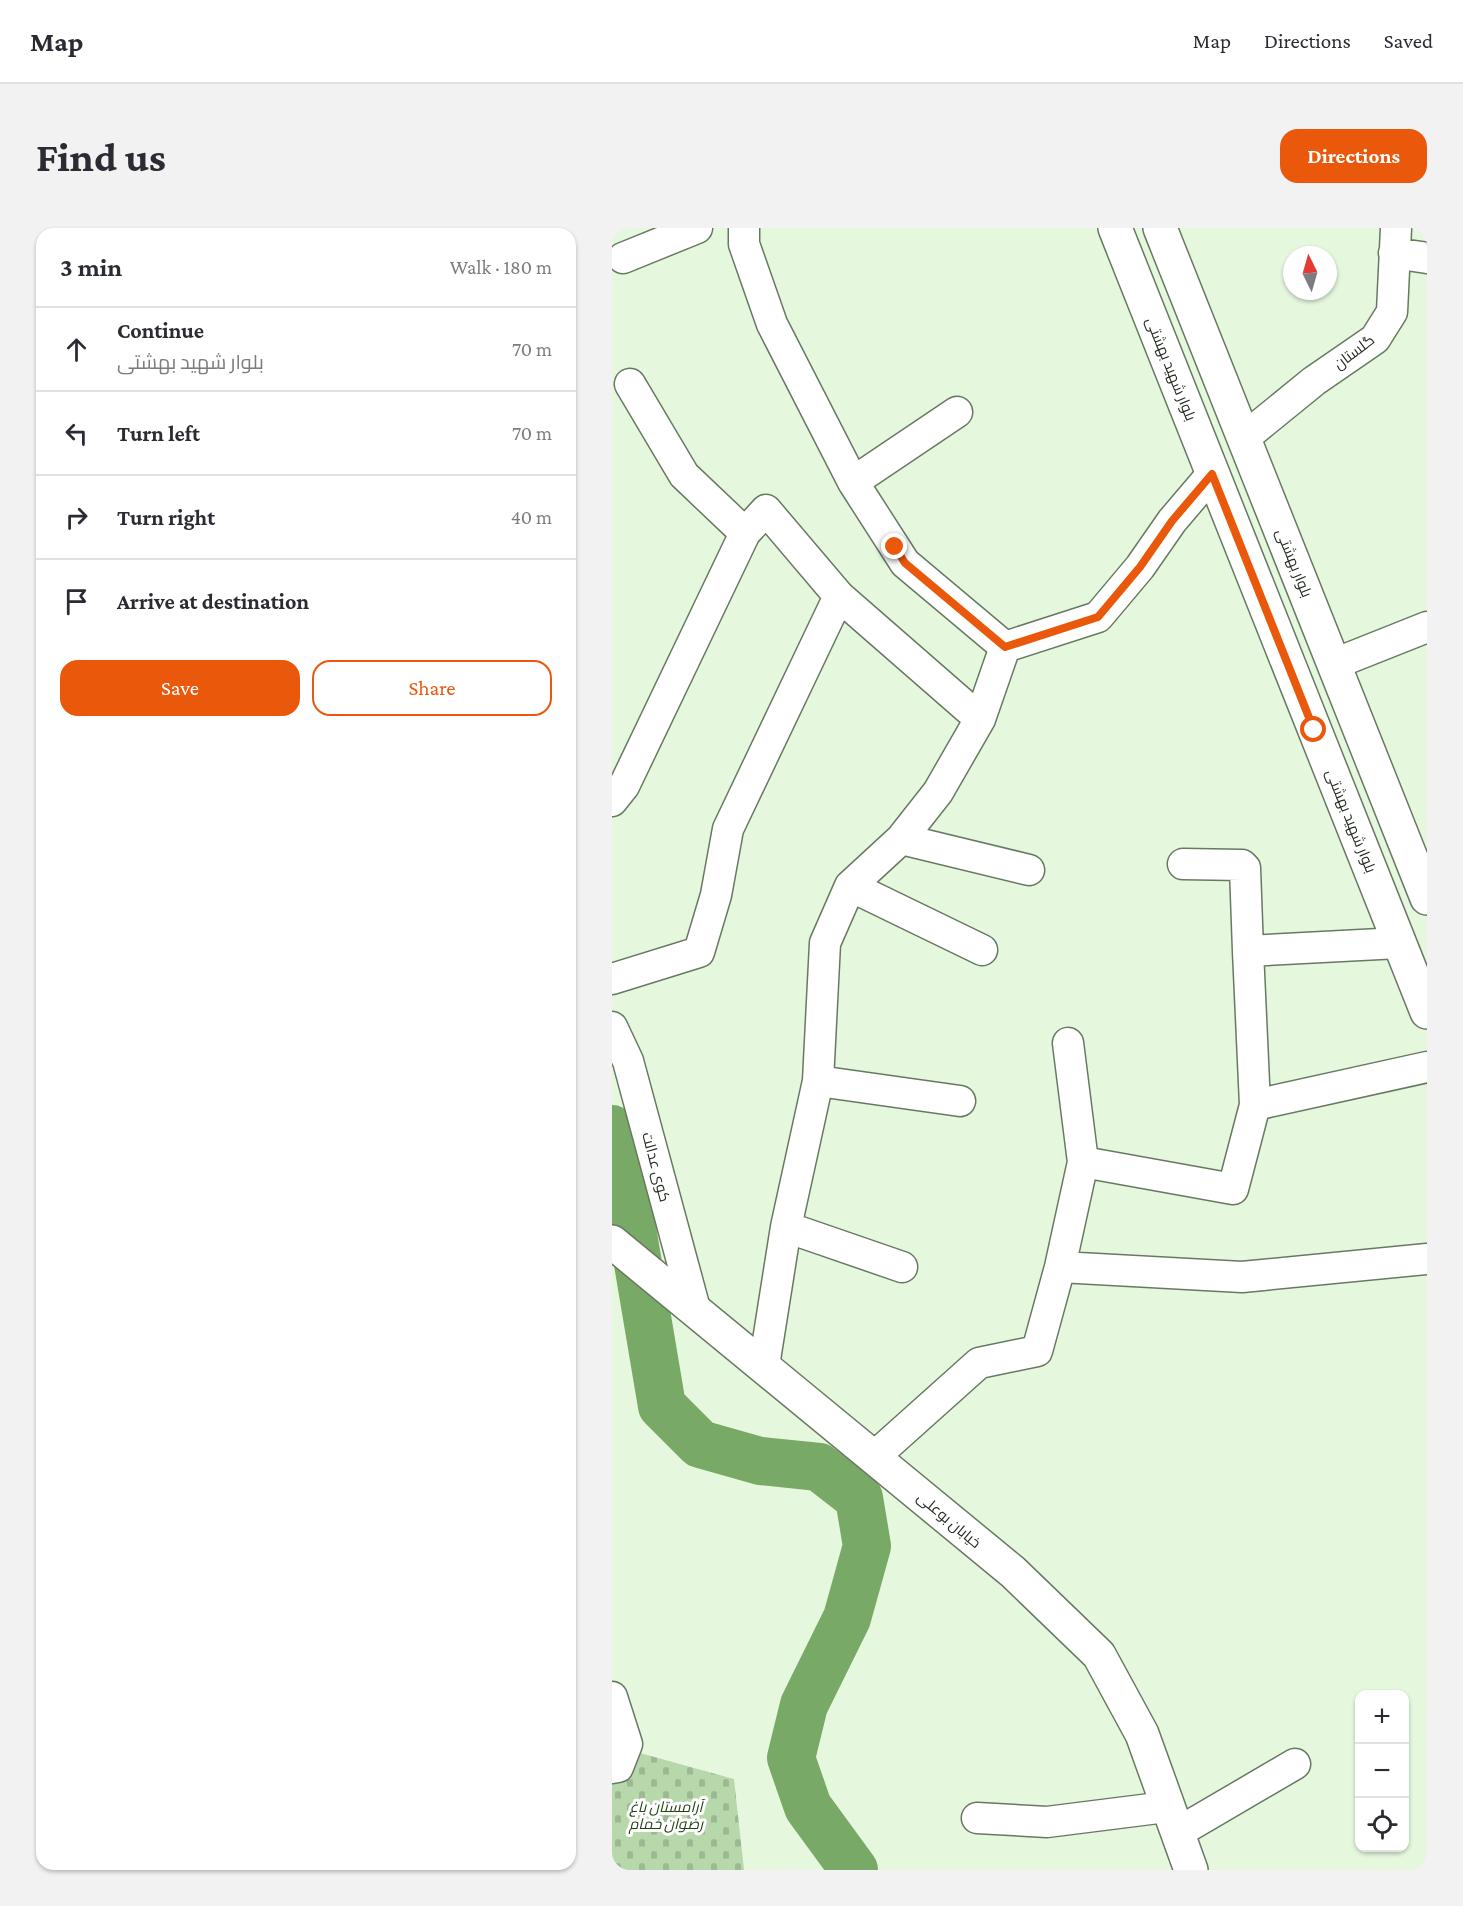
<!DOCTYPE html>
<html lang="en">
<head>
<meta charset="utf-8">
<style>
	body { margin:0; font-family:"Crimson Pro",Cairo,serif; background:#f2f2f3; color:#2b2b33 }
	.controls { position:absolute; right:18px; bottom:18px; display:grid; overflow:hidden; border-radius:12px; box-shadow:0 2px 4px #0004 }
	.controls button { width:54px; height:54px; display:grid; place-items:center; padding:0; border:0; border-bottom:2px solid #e1e1e2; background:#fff; color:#2b2b33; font:30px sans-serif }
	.compass { position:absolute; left:671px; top:18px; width:54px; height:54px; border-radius:50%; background:#fff; box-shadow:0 2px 4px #0004; rotate:355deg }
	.stop { position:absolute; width:18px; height:18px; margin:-14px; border:4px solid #ea580c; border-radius:50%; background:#fff }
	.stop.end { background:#ea580c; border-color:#fff; box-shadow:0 2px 6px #0008 }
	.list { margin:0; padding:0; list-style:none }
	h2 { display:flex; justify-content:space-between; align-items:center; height:78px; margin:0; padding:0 24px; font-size:26px }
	h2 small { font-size:20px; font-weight:400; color:#7c7c81 }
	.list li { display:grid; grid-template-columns:39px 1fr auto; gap:18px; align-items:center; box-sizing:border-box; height:84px; padding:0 24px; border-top:2px solid #e1e1e2 }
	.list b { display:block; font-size:22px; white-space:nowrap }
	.list p { margin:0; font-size:20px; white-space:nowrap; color:#7c7c81 }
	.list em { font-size:20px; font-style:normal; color:#7c7c81 }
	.actions { display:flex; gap:12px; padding:18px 24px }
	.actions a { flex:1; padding:14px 0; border:2px solid #ea580c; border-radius:18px; text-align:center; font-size:21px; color:#ea580c }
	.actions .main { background:#ea580c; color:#fff }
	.icon { flex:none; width:33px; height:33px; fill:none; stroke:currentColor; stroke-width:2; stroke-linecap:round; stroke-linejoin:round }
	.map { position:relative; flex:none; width:815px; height:1642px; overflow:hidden; border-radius:18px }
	header { display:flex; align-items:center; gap:36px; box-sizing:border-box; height:84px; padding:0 30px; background:#fff; border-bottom:2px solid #e1e1e2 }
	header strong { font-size:28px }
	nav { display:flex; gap:33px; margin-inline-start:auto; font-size:21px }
	.intro { display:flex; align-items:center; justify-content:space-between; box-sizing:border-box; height:144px; padding:0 36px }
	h1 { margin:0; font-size:42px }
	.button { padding:15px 27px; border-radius:18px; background:#ea580c; color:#fff; font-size:21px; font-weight:700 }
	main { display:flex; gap:36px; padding:0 36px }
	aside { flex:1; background:#fff; border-radius:18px; box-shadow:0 2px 4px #0004 }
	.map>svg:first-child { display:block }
	.cemetery { fill:url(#cemetery-stones) }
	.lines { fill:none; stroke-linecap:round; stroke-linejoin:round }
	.river { stroke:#79a966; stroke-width:48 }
	.minor-casing { stroke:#687962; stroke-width:33 }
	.tertiary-casing { stroke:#687962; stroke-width:36 }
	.secondary-casing { stroke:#687962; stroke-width:36 }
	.minor { stroke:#fff; stroke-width:30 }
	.tertiary { stroke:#fff; stroke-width:33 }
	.secondary { stroke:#fff; stroke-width:33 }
	.route { stroke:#ea580c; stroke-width:8 }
	.labels { text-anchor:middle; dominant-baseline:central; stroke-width:6; stroke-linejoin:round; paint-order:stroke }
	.street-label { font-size:15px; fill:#22291f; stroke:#fff }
	.park-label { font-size:15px; font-style:italic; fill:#224213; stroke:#fff }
</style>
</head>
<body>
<header>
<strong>Map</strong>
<nav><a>Map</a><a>Directions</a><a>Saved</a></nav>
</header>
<div class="intro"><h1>Find us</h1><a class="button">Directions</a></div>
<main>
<aside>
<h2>3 min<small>Walk · 180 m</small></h2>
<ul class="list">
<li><svg class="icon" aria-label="ahead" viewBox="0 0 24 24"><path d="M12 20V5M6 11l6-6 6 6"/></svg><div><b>Continue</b><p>بلوار شهید بهشتی</p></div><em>70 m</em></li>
<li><svg class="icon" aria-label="left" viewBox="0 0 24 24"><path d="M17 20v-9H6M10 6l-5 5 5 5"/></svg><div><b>Turn left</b></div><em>70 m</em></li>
<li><svg class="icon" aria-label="right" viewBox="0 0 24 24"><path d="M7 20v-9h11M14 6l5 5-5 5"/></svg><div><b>Turn right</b></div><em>40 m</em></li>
<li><svg class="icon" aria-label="arrive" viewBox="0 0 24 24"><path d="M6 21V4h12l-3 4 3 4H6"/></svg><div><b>Arrive at destination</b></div></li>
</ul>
<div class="actions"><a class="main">Save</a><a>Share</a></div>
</aside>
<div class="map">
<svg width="815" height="1642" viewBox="0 0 815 1642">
	<defs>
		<pattern id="cemetery-stones" width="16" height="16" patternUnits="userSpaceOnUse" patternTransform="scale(1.5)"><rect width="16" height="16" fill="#b7d8ab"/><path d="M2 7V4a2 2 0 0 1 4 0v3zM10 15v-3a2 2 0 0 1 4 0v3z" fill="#9db993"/></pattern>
	</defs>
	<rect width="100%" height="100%" fill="#e5f8de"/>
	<!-- cemetery -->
	<path class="cemetery" d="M28,1525L122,1551L132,1642H0V1551L7,1549Z"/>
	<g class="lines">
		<!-- river -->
		<path class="river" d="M0,901L6,917L50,1178L88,1216L148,1233L207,1239L247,1270L255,1318L235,1390L192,1477L179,1530L196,1579L242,1642"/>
		<!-- minor casing -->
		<g class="minor-casing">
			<path id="minor" d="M132,0V16L160,96L241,254L293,335L393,419
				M782,25L815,30
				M11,30L85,0
				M18,156L72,247L133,305
				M632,210L702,153L763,111L780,84L784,0
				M241,254L345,184
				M393,419L486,389L528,339L560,293L600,246
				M722,436L815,399
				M0,573L12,558L133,305L154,282L227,368L368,491
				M289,611L417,642
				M571,636L630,637L633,640L636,723
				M238,658L370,722
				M787,715L636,723L643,877L815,839
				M0,751L87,724L104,667L116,601L227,368
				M0,799L16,833L83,1081
				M206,853L348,873
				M471,934L621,961L643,877
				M174,999L290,1039
				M448,1039L630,1049L815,1031
				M152,1138L174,999L206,853L213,715L238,658L289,611L326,564L368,491L393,419
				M262,1229L367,1135L425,1123L448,1039L471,934L456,815
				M0,1469L15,1516L6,1539L0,1540
				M365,1590L435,1594L554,1579
				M565,1605L683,1536"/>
		</g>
		<!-- tertiary casing -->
		<g class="tertiary-casing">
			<path id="tertiary" d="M0,1014L401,1344L487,1427L530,1506L579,1642"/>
		</g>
		<!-- secondary casing -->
		<g class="secondary-casing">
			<path id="secondary" d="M503,0L815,784
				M548,0L815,670"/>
		</g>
		<!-- minor -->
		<use href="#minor" class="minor"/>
		<!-- tertiary -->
		<use href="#tertiary" class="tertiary"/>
		<!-- secondary -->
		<use href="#secondary" class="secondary"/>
	</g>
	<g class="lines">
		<!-- route -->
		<path class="route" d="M283,319L293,335L393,419L486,389L528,339L560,293L600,246L702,502"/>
	</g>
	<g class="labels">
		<!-- street labels -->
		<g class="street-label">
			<text transform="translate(742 124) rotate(-37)">گلستان</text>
			<text transform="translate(559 141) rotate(68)">بلوار شهید بهشتی</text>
			<text transform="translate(682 335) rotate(68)">بلوار بهشتی</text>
			<text transform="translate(739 593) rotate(68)">بلوار شهید بهشتی</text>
			<text transform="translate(44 939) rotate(75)">کوی عدالت</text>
			<text transform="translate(337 1292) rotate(40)">خیابان بوعلی</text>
		</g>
		<!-- park labels -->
		<g class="park-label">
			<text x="54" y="1579">آرامستان باغ<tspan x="54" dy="17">رضوان خمام</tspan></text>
		</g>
	</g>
</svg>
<div class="controls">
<button>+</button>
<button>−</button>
<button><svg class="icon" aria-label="locate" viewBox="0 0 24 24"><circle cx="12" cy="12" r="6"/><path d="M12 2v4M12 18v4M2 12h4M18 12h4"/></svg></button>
</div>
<svg class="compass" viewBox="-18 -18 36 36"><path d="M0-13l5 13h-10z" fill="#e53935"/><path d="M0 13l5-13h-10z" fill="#7c7c81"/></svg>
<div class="stop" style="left:702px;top:502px"></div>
<div class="stop end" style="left:283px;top:319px"></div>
</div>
</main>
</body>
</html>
